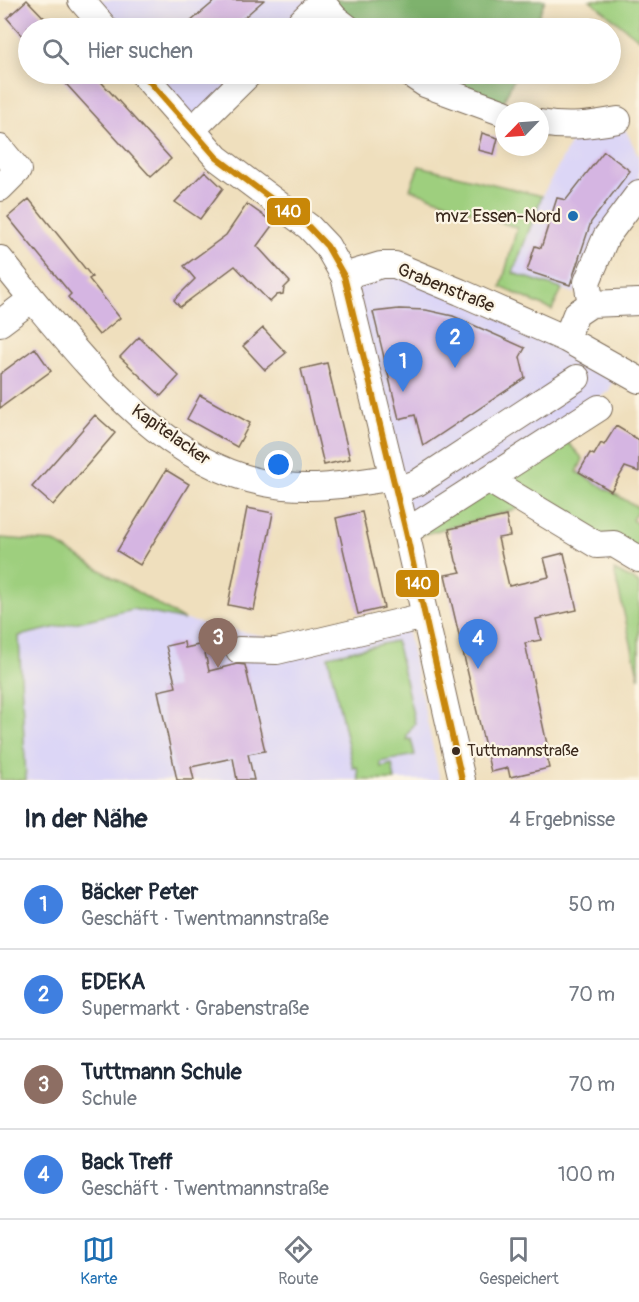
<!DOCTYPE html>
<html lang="de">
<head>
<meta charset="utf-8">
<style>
	body { margin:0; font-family:Pangolin,sans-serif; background:#f2f2f3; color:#1f2937 }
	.compass { position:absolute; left:495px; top:102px; width:54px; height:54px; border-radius:50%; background:#fff; box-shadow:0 3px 15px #0003; rotate:245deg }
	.you { position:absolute; left:279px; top:465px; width:21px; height:21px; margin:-15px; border:4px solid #fff; border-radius:50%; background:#1a73e8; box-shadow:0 0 0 9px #1a73e833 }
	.badge { display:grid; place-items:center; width:39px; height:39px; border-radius:50%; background:#1f6fb2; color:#fff; font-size:20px; font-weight:700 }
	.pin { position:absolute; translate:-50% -50px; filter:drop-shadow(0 2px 3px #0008) }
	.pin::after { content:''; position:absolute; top:32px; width:21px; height:18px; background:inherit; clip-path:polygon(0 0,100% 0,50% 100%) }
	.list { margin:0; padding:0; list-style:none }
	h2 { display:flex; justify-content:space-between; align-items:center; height:78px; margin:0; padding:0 24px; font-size:26px }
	h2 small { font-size:20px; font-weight:400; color:#747a83 }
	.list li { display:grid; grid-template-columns:39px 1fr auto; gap:18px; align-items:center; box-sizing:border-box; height:90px; padding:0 24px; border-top:2px solid #e0e1e3 }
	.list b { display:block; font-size:22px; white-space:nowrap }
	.list p { margin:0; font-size:20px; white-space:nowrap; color:#747a83 }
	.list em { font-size:20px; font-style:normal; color:#747a83 }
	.icon { flex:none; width:33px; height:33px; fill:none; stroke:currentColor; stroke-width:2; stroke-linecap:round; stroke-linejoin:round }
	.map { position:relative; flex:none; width:639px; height:780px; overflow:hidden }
	.search { position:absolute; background:#fff; box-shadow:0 3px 15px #0003; left:18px; right:18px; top:18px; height:66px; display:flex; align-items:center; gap:15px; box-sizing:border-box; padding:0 21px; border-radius:33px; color:#747a83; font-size:22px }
	.sheet { height:438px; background:#fff }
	nav { display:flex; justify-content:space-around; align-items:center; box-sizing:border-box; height:84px; border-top:2px solid #e0e1e3; background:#fff; font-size:16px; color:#747a83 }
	nav a { display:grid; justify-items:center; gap:3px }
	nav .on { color:#1f6fb2 }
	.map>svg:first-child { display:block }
	.built { fill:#dcd6f6 }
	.green { fill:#9ecf7e; stroke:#6c7c4e; stroke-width:1.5 }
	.forest { fill:#7eb26d; stroke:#5c6e46; stroke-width:1.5 }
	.building { fill:#d5b5e2 }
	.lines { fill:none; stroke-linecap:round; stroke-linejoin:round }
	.minor-casing { stroke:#7a6956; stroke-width:28 }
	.minor { stroke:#fff; stroke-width:26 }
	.bus-1-casing { stroke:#fcf5e5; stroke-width:10 }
	.bus-1 { stroke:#c88708; stroke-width:6 }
	.poi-dot { fill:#1f6fb2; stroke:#fcf5e5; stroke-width:2 }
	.bus-dot { fill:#3b2a1e; stroke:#fcf5e5; stroke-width:2 }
	.labels { text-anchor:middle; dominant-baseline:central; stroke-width:4.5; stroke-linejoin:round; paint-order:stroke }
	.bus-label { font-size:16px; fill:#3b2a1e; stroke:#fcf5e5; text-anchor:start }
	.poi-label { font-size:18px; fill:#3b2a1e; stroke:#fcf5e5; text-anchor:end }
	.street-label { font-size:18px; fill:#3b2a1e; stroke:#fcf5e5 }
	.line-badge { stroke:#fcf5e5; stroke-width:2 }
	.badge-label { font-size:16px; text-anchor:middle; font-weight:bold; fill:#fff }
</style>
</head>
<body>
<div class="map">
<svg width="639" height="780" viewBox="0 0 639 780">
	<rect width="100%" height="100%" fill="#fcf5e5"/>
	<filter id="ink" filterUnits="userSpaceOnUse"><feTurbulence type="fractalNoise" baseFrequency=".0167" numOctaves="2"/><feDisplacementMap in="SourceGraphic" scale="12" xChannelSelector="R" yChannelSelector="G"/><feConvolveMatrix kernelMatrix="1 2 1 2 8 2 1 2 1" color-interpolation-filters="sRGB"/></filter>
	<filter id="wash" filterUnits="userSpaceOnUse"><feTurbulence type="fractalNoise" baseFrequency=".008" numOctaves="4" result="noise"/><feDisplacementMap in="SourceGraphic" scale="24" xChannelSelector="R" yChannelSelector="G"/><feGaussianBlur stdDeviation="1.35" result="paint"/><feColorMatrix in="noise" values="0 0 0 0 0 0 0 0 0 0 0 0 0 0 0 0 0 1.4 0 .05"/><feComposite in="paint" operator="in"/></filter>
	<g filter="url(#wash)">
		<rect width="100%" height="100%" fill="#efdfbd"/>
		<!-- built -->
		<path class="built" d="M86,0H317L290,28H110Z
			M148,74H245L192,125Z
			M624,127L639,157V182L596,240L575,294L513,273L542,196L577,131Z
			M383,268L617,370L609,391L406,519L349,277Z
			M133,609L292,642L404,615L440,780H26L19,636Z"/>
		<!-- green -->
		<path class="green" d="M590,0H639V39Z
			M419,166L542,196L513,273L562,289L552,310L501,287L517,228L410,189Z
			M554,427L583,459L577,472L639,508L632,520L639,525V576L524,507L410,538Z
			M0,538L54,542L184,620L133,609L19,636L26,780H0Z
			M614,570L639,583V678Z
			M396,641L415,723L407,735V740L411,739L415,755L380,762L381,767L392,764L395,780H359L357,767L353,768L328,656Z"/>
		<!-- forest -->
		<path class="forest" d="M325,0H545L534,28H355Z
			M439,74H516L502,105L437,83Z"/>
		<g id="blocks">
			<!-- building -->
			<path class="building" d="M27,0L54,28H28V42L7,18Z
				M216,0H264L232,28H183Z
				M57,74H94L171,159L151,177Z
				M482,133L498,138L494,154L478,150Z
				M604,151L630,171L591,222L570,285L527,271L535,246L541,248L557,198L566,200Z
				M205,171L223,188L200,219L175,202Z
				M29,199L92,277L89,279L120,318L99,335L68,297L71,294L8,217Z
				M247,204L274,223L257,246L290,282L284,288L283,294L277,295L270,302L235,266L180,307L174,300L195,279L184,266L226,235Z
				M399,309L426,310L453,316L525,348L520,357L525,378L423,446L415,415L399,419L373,312Z
				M263,328L286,353L265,370L243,346Z
				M139,337L179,376L161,396L120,357Z
				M35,348L51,371L0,408V374Z
				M327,363L350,459L324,465L301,369Z
				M200,395L250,423L237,447L187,419Z
				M95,415L115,433L53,505L32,487Z
				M616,426L639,440V472L625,467L611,491L579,472L590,453L594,455L601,443L604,445Z
				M166,470L189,484L140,565L117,551Z
				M247,508L273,513L254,610L228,605Z
				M362,512L384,608L358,614L336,518Z
				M506,516L510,536L498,538L509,586L549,577L544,558L564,553L577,610L536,619L541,640L525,643L550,758L547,759L549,768L510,777L508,768L491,772L445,575L461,572L456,561L449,529Z
				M184,642L185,648L203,644L209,671L237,664L245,665L265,751L248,754L254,780H237L233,758L191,767L194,780H177L158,691L176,687L166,646Z"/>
		</g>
	</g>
	<g filter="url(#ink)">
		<use href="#blocks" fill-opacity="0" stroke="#7a6956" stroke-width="1.5"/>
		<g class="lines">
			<!-- minor casing -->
			<g class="minor-casing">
				<path id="minor" d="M81,0L105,28
					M320,0L335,18L348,28
					M295,28L321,2
					M143,74L217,158L309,227L327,246L344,276L406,532L462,780
					M410,74L425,84L504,113
					M540,123C567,128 592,125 618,120
					M192,130L249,74
					M0,148L18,170L0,188
					M0,259L32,299
					M344,276L381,265H395L460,292L566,339L639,380
					M591,304L587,282L606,237L639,193
					M0,323L32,299C95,374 165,462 265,483C307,492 352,484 393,477
					M566,339L576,314L591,304L639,302
					M489,480L597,545L614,544L639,559
					M396,490L417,483L577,378
					M406,532L599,408
					M239,650L277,651L425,616"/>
			</g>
			<!-- minor -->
			<use href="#minor" class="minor"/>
			<!-- bus-1 casing -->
			<g class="bus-1-casing">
				<path id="bus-1" d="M143,74L217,158L309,227L327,246L344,276L406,532L462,780"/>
			</g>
			<!-- bus-1 -->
			<use href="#bus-1" class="bus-1"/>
		</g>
	</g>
	<!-- markers -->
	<circle class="poi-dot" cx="573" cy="216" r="6"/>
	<circle class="bus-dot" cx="456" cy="751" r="5"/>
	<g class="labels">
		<!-- bus labels -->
		<g class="bus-label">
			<text x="467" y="751">Tuttmannstraße</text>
		</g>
		<!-- poi labels -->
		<g class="poi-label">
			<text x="561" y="216">mvz Essen-Nord</text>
		</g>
		<!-- street labels -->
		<g class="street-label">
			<text transform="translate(446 288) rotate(22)">Grabenstraße</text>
			<text transform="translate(171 435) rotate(35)">Kapitelacker</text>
		</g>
	</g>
	<g class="line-badge">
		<rect x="266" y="197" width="45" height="29" rx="6" fill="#c88708"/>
		<rect x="395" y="569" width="45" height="29" rx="6" fill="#c88708"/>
	</g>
	<g class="badge-label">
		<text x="288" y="217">140</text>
		<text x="418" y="589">140</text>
	</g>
</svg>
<svg class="compass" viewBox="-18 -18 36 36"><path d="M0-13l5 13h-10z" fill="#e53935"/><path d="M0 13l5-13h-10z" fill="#747a83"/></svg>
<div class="you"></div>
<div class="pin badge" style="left:403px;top:392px;background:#3f7fe0">1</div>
<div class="pin badge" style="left:455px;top:368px;background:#3f7fe0">2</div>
<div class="pin badge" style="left:218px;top:668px;background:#8d6e63">3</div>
<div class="pin badge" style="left:478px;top:669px;background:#3f7fe0">4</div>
<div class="search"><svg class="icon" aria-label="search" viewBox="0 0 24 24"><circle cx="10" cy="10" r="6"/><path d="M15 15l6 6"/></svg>Hier suchen</div>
</div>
<section class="sheet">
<h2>In der Nähe<small>4 Ergebnisse</small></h2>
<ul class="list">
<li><span class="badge" style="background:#3f7fe0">1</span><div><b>Bäcker Peter</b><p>Geschäft · Twentmannstraße</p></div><em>50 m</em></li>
<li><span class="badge" style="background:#3f7fe0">2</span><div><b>EDEKA</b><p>Supermarkt · Grabenstraße</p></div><em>70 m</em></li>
<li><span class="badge" style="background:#8d6e63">3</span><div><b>Tuttmann Schule</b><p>Schule</p></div><em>70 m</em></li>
<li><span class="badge" style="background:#3f7fe0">4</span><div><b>Back Treff</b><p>Geschäft · Twentmannstraße</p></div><em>100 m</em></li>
</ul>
</section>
<nav>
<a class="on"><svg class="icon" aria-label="map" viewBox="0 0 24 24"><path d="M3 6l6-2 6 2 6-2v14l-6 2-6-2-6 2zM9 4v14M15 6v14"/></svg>Karte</a>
<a><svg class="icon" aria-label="directions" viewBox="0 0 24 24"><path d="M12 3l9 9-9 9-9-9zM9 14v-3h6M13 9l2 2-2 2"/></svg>Route</a>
<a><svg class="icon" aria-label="saved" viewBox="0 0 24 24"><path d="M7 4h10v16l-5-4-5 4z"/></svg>Gespeichert</a>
</nav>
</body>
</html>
